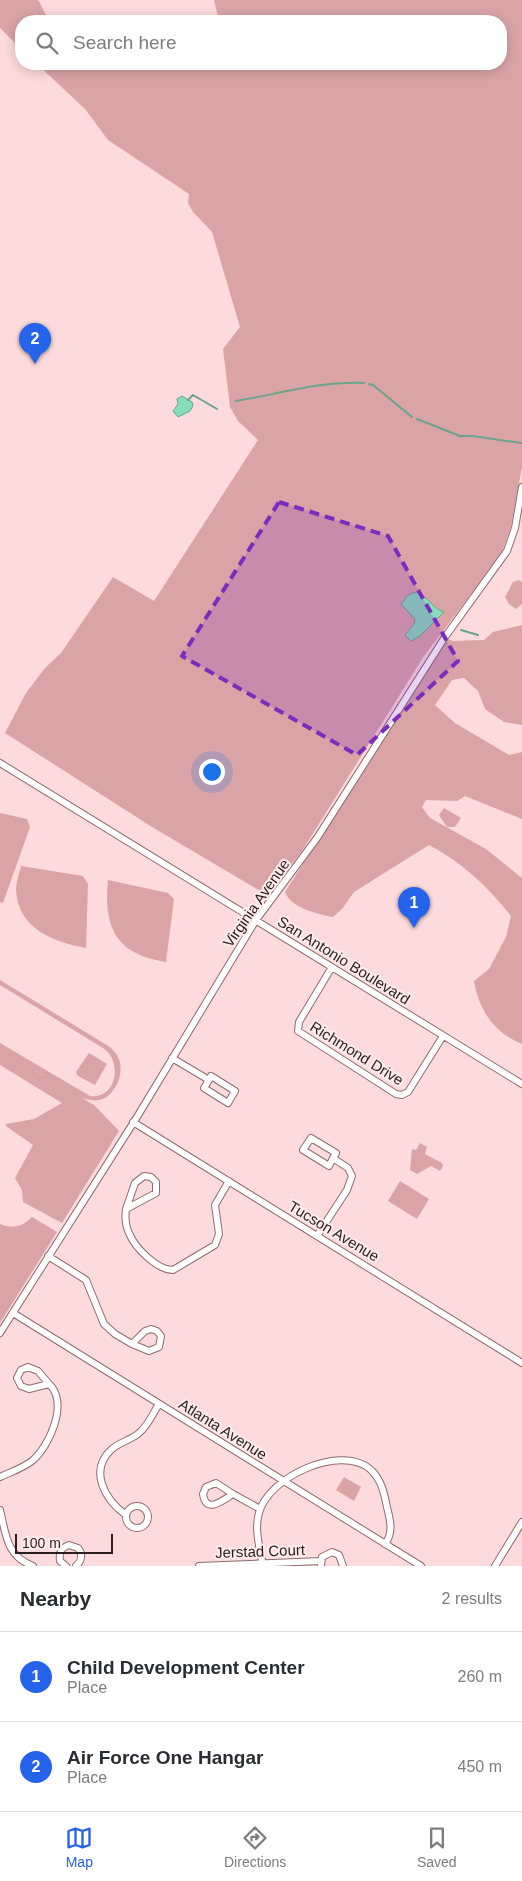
<!DOCTYPE html>
<html lang="en">
<head>
<meta charset="utf-8">
<style>
	body { margin:0; font-family:Helvetica,sans-serif; background:#f7f7f7; color:#2b2b33 }
	.scale { position:absolute; left:15px; bottom:12px; width:98px; box-sizing:border-box; padding-left:5px; border:2px solid #2b1c1d; border-top:0; font-size:14px; line-height:18px; white-space:nowrap; color:#2b1c1d; -webkit-text-stroke:4px #feecec; paint-order:stroke }
	.you { position:absolute; left:211px; top:771px; width:18px; height:18px; margin:-12px; border:4px solid #fff; border-radius:50%; background:#1a73e8; box-shadow:0 0 0 8px #1a73e833 }
	.badge { display:grid; place-items:center; width:32px; height:32px; border-radius:50%; background:#2563eb; color:#fff; font-size:16px; font-weight:700 }
	.pin { position:absolute; translate:-50% -41px; filter:drop-shadow(0 1px 2px #0008) }
	.pin::after { content:''; position:absolute; top:26px; width:18px; height:15px; background:inherit; clip-path:polygon(0 0,100% 0,50% 100%) }
	.list { margin:0; padding:0; list-style:none }
	h2 { display:flex; justify-content:space-between; align-items:center; height:65px; margin:0; padding:0 20px; font-size:21px }
	h2 small { font-size:16px; font-weight:400; color:#7c7c81 }
	.list li { display:grid; grid-template-columns:32px 1fr auto; gap:15px; align-items:center; box-sizing:border-box; height:90px; padding:0 20px; border-top:1px solid #e1e1e2 }
	.list b { display:block; font-size:19px; white-space:nowrap }
	.list p { margin:0; font-size:16px; white-space:nowrap; color:#7c7c81 }
	.list em { font-size:16px; font-style:normal; color:#7c7c81 }
	.icon { flex:none; width:28px; height:28px; fill:none; stroke:currentColor; stroke-width:2; stroke-linecap:round; stroke-linejoin:round }
	.map { position:relative; flex:none; width:522px; height:1566px; overflow:hidden }
	.search { position:absolute; background:#fff; box-shadow:0 2px 12px #0003; left:15px; right:15px; top:15px; height:55px; display:flex; align-items:center; gap:12px; box-sizing:border-box; padding:0 18px; border-radius:20px; color:#7c7c81; font-size:19px }
	.sheet { height:245px; background:#fff }
	nav { display:flex; justify-content:space-around; align-items:center; box-sizing:border-box; height:70px; border-top:1px solid #e1e1e2; background:#fff; font-size:14px; color:#7c7c81 }
	nav a { display:grid; justify-items:center; gap:2px }
	nav .on { color:#2563eb }
	.map>svg:first-child { display:block }
	.green { fill:#daa4a7 }
	.water { fill:#87ddb9; stroke:#6ba38a }
	.lines { fill:none; stroke-linecap:round; stroke-linejoin:round }
	.stream { stroke:#6ba38a; stroke-width:2 }
	.minor-casing { stroke:#906a6c; stroke-width:8 }
	.minor { stroke:#fff; stroke-width:6 }
	.marked { fill:#7b2cbf; fill-opacity:0.2; stroke:#7b2cbf; stroke-width:4; stroke-dasharray:10 6; stroke-linejoin:round }
	.labels { text-anchor:middle; dominant-baseline:central; stroke-width:4; stroke-linejoin:round; paint-order:stroke }
	.street-label { font-size:15px; fill:#2b1c1d; stroke:#feecec }
</style>
</head>
<body>
<div class="map">
<svg width="522" height="1566" viewBox="0 0 522 1566">
	<rect width="100%" height="100%" fill="#fddadb"/>
	<!-- green -->
	<path class="green" d="M0,0H38C41,4 44,13 48,17C64,30 89,4 109,21H21V49L0,28Z
		M214,0H522V467L511,526L501,555L424,656L302,851L267,895L152,827L5,733L26,693L45,668L61,653L113,577L154,601L258,440L238,421L230,407L223,349L240,327L212,232L193,212L188,203L189,194L108,140L85,109L37,64H501V21H219Z
		M519,580L522,582V604L516,609L509,604L505,597L513,582Z
		M522,625V725L504,722L485,709L478,691L464,678L452,680L435,705L455,723L509,755L522,752V819L465,796L457,801L426,800L422,807L430,818L486,849L522,878V1044C494,1033 479,1010 474,981L489,969L506,937L511,916C488,887 462,862 429,845L354,892L342,909L333,917C317,914 291,908 285,892L447,639L453,641L484,640L493,632Z
		M444,808L461,818L455,827H447L439,815Z
		M0,813L27,819L30,827L3,903L0,902Z
		M21,866L83,876L88,884L86,948C54,942 18,929 16,890C16,882 19,874 21,866Z
		M108,880L168,893L174,899L166,962C116,955 103,927 108,880Z
		M0,980L110,1047C119,1055 122,1064 120,1075C119,1081 116,1087 112,1092C92,1117 54,1079 34,1070L94,1105L119,1131L62,1223L23,1202L22,1190L15,1178L33,1145L6,1126V1124L34,1119L62,1103L0,1065V1043L90,1096C117,1099 123,1061 103,1048L0,985Z
		M89,1053L107,1064L95,1085L78,1076L76,1072Z
		M420,1143L427,1147L425,1154L442,1163L443,1166L440,1171L431,1166L417,1174L410,1170L412,1149L416,1150Z
		M400,1181L429,1199L417,1219L388,1201Z
		M32,1217L57,1232L0,1323V1224C14,1229 22,1227 32,1217Z
		M344,1477L361,1487L354,1501L336,1490Z"/>
	<!-- water -->
	<path class="water" d="M182,396L192,402L193,406L190,411L178,417L173,411L178,404L177,399Z
		M416,592C428,596 432,608 444,612L420,636L411,641L405,635L414,624L415,619L401,604L408,595Z"/>
	<g class="lines">
		<!-- stream -->
		<path class="stream" d="M369,384L373,385L412,417
			M188,400L193,395L217,409
			M236,401C279,394 320,381 364,383
			M417,419L460,436H473L521,443
			M461,630L478,635"/>
		<!-- minor casing -->
		<g class="minor-casing">
			<path id="minor" d="M0,763L522,1084
				M332,967L299,1022L298,1031L396,1094L402,1095L408,1092L443,1036
				M172,1058L209,1080L211,1076L235,1091L228,1103L204,1088L209,1080
				M133,1122L522,1363
				M144,1176L151,1177L156,1182V1193L126,1209L135,1183Z
				M126,1209C125,1217 125,1225 129,1233C135,1248 157,1270 173,1270L215,1245L219,1234L215,1205L229,1181
				M317,1236L347,1190L352,1176L348,1168L333,1158L329,1166L303,1150L311,1138L336,1153L333,1158
				M48,1256L86,1280L104,1324L115,1334L132,1344
				M13,1313L421,1566
				M151,1329L157,1331L161,1336L159,1347L149,1351L132,1344L145,1331Z
				M0,1333L137,1117L256,920L317,838L445,637L507,551L515,528L522,487
				M28,1367L38,1371L49,1384L29,1389L21,1386L17,1378L21,1370Z
				M0,1477C11,1472 23,1468 32,1461C50,1446 69,1402 49,1384
				M216,1483L233,1494C223,1500 206,1515 203,1494L206,1487Z
				M233,1494L260,1509
				M126 1517a11 11 0 1 1 22 0a11 11 0 1 1-22 0Z
				M0,1510C6,1534 6,1556 33,1566
				M126,1515C105,1500 88,1470 112,1449C120,1442 131,1440 139,1433C148,1426 153,1413 159,1404
				M66,1566L60,1561C59,1553 60,1548 69,1545L78,1548C83,1554 82,1561 76,1566
				M199,1566L321,1561
				M263,1566C260,1549 254,1529 259,1513C268,1477 340,1444 370,1469C382,1480 384,1493 387,1507C390,1520 394,1532 385,1544
				M321,1566L322,1557L332,1552L339,1555L343,1566
				M495,1566L522,1522"/>
		</g>
		<!-- minor -->
		<use href="#minor" class="minor"/>
	</g>
	<!-- marked area -->
	<path class="marked" d="M279,502L388,536L458,661L357,755L182,656Z"/>
	<g class="labels">
		<!-- street labels -->
		<g class="street-label">
			<text transform="translate(256 903) rotate(-55)">Virginia Avenue</text>
			<text transform="translate(344 960) rotate(32)">San Antonio Boulevard</text>
			<text transform="translate(357 1053) rotate(32)">Richmond Drive</text>
			<text transform="translate(334 1231) rotate(31)">Tucson Avenue</text>
			<text transform="translate(223 1429) rotate(32)">Atlanta Avenue</text>
			<text transform="translate(260 1551) rotate(-2)">Jerstad Court</text>
		</g>
	</g>
</svg>
<div class="scale">100 m</div>
<div class="you"></div>
<div class="pin badge" style="left:414px;top:928px">1</div>
<div class="pin badge" style="left:35px;top:364px">2</div>
<div class="search"><svg class="icon" aria-label="search" viewBox="0 0 24 24"><circle cx="10" cy="10" r="6"/><path d="M15 15l6 6"/></svg>Search here</div>
</div>
<section class="sheet">
<h2>Nearby<small>2 results</small></h2>
<ul class="list">
<li><span class="badge">1</span><div><b>Child Development Center</b><p>Place</p></div><em>260 m</em></li>
<li><span class="badge">2</span><div><b>Air Force One Hangar</b><p>Place</p></div><em>450 m</em></li>
</ul>
</section>
<nav>
<a class="on"><svg class="icon" aria-label="map" viewBox="0 0 24 24"><path d="M3 6l6-2 6 2 6-2v14l-6 2-6-2-6 2zM9 4v14M15 6v14"/></svg>Map</a>
<a><svg class="icon" aria-label="directions" viewBox="0 0 24 24"><path d="M12 3l9 9-9 9-9-9zM9 14v-3h6M13 9l2 2-2 2"/></svg>Directions</a>
<a><svg class="icon" aria-label="saved" viewBox="0 0 24 24"><path d="M7 4h10v16l-5-4-5 4z"/></svg>Saved</a>
</nav>
</body>
</html>
